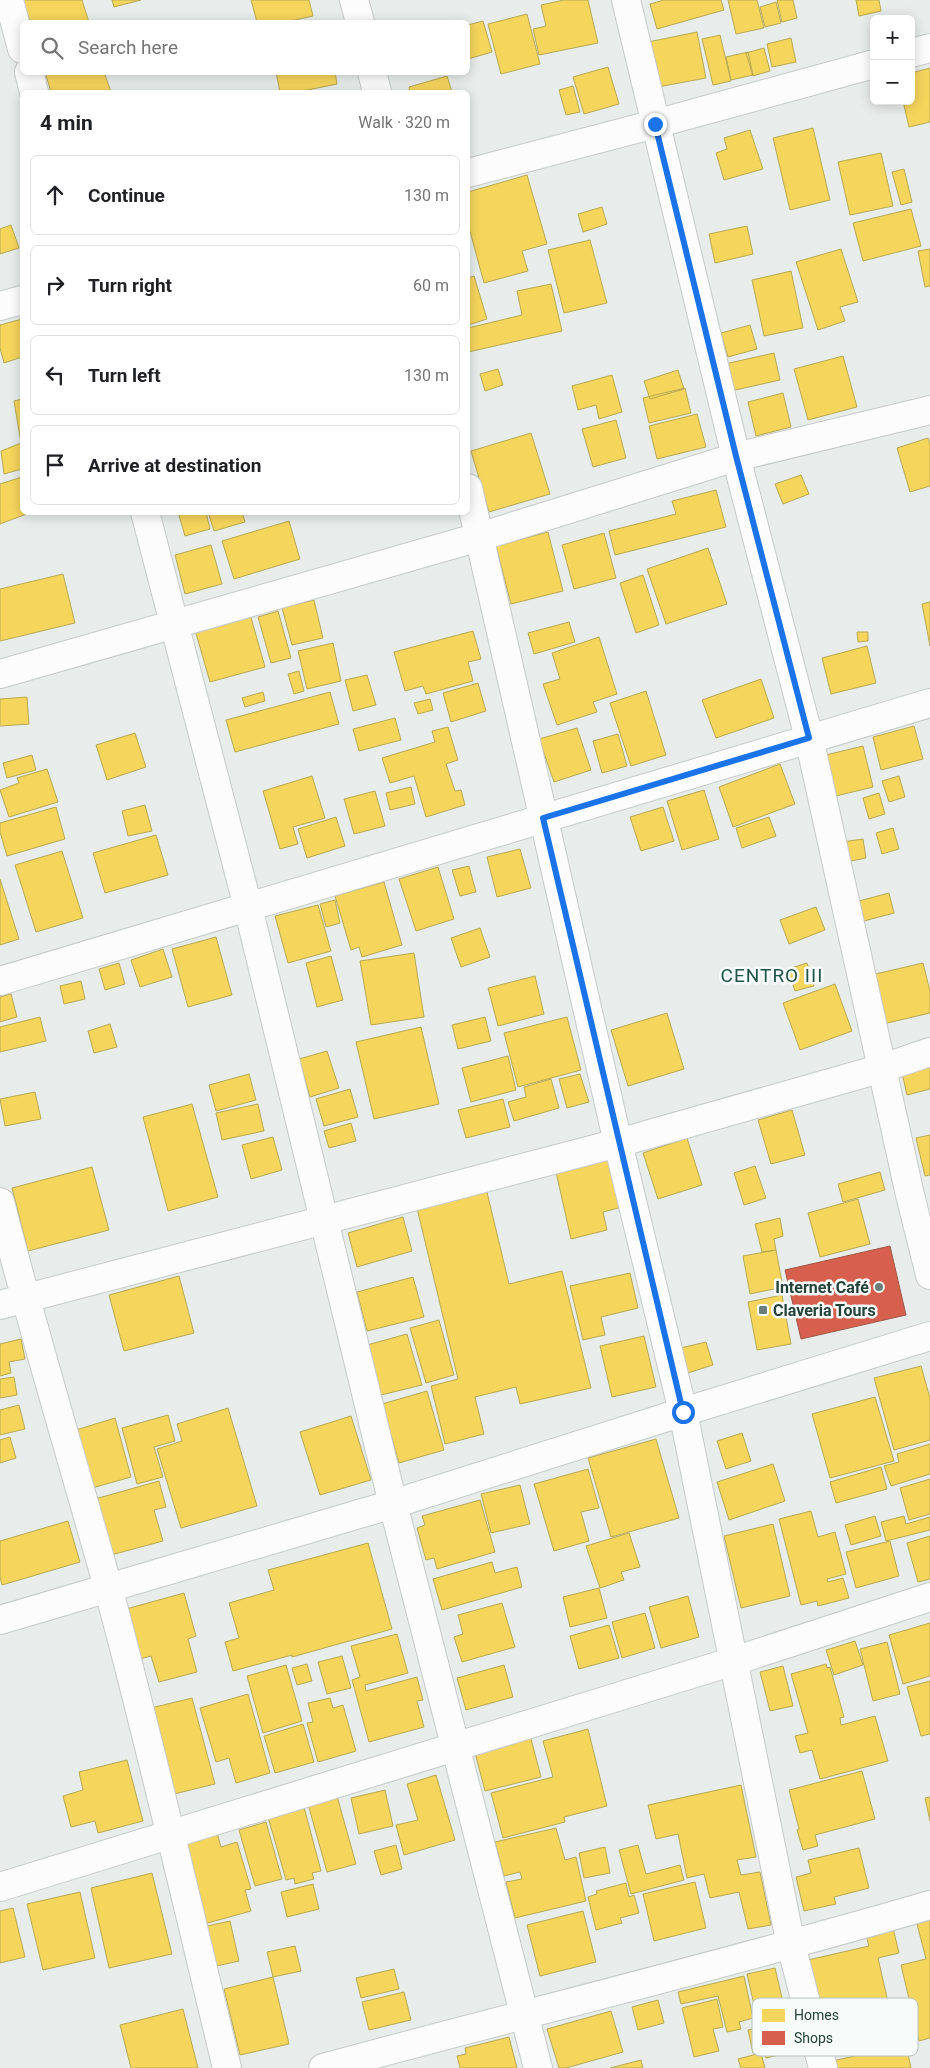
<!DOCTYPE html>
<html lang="en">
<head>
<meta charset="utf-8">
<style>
	body { margin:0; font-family:Roboto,sans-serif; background:#f6f6f6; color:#202124 }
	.controls { position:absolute; right:15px; top:15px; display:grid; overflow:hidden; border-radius:8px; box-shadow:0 2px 12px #0003 }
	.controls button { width:45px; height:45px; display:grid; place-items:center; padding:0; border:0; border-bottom:1px solid #e0e0e0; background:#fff; color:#202124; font:25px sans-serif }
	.stop { position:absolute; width:15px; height:15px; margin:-11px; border:4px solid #1a73e8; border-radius:50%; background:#fff }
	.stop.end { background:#1a73e8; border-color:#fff; box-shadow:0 1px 5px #0008 }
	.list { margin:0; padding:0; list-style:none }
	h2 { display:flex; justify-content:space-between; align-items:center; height:65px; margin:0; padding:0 20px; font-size:21px }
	h2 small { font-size:16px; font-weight:400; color:#757577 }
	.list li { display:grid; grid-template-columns:32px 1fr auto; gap:15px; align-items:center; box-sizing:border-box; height:80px; margin:0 10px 10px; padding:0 10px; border:1px solid #e0e0e0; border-radius:8px }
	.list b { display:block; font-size:19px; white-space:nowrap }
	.list em { font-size:16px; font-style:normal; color:#757577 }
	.icon { flex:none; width:28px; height:28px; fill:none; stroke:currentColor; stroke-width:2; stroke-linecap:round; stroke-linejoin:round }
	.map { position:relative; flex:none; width:930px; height:2068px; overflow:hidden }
	.search { position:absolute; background:#fff; box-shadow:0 2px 12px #0003; left:20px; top:20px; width:450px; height:55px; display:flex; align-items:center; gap:12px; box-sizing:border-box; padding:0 18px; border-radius:8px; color:#757577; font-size:19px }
	.panel { position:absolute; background:#fff; box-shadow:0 2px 12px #0003; left:20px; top:90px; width:450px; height:425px; border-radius:8px }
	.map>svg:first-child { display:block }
	.homes { fill:#f6d55c; stroke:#b7a952 }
	.shops { fill:#d6604d; stroke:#a15747 }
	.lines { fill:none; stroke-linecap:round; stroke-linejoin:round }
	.street-casing { stroke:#c5cac8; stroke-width:30 }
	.secondary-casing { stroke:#c3cbc8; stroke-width:30 }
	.street { stroke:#fcfcfc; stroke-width:28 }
	.secondary { stroke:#fcfcfc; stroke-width:28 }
	.route { stroke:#1a73e8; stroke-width:6 }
	.poi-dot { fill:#697e78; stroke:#f7fbf9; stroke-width:2 }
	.labels { text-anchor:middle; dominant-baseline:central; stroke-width:5; stroke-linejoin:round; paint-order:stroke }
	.poi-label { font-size:16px; font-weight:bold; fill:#24423a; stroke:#f7fbf9; text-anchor:end }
	.quarter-label { font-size:19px; letter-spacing:1px; fill:#1f5548; stroke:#f7fbf9 }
	.key { fill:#f7fbf9; stroke:#b8c4c0; stroke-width:1 }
	.key-label { font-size:14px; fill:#24423a }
</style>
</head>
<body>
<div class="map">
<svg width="930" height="2068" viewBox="0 0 930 2068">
	<rect width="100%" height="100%" fill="#e8edeb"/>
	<!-- homes -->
	<path class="homes" d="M23,0H82L89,22H30Z
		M112,0H141L114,7Z
		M251,0H309L313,16L286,22H257Z
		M564,0H588L598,43L539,55L533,29L546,26L541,5Z
		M664,0H721L724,10L657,29L650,4Z
		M728,0H757L764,28L736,34Z
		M777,0H793L797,18L782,22Z
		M856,0H879L881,11L859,16Z
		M776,2L781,23L765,27L760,7Z
		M527,14L540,64L501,74L488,24Z
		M483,21L492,52L468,59V25Z
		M697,32L706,78L658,87L648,42Z
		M720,35L731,81L713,85L702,39Z
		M791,38L796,62L772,67L767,44Z
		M764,48L770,71L753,76L746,53Z
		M748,52L753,75L731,80L726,57Z
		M608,67L619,104L584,114L573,77Z
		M930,68V122L909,127L903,101H911V73Z
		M45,72H104L111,92H51Z
		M276,72H335L337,84L298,92H280Z
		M447,76L452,92H410L409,87Z
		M573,86L580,112L566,115L559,90Z
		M813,128L830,200L790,210L773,138Z
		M750,130L763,169L724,180L716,153L727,149L724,138Z
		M881,153L893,206L850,215L838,162Z
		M904,169L912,202L901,205L892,172Z
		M527,175L547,244L522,251L528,271L484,283L468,224V192Z
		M602,207L607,224L583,232L578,214Z
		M911,209L921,246L863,261L853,223Z
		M11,225L19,248L0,254V229Z
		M747,226L753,254L715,263L709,234Z
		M590,240L607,303L564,313L548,250Z
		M841,249L858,302L840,307L845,321L818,330L796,262Z
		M930,249V286L925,287L918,251Z
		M791,271L803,328L764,336L752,280Z
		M474,276L487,319L468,325V278Z
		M551,284L562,331L468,352V328L522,315L517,291Z
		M22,319V357L4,363L0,348V325Z
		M750,325L757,349L728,357L721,333Z
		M774,353L780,380L731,391L725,364Z
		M843,356L857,407L808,420L794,369Z
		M498,369L503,385L485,391L480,374Z
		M678,370L684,389L650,399L644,381Z
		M612,375L622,412L599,419L596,405L578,410L572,386Z
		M685,388L691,413L649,423L643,398Z
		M783,393L791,427L756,436L748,402Z
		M22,399V469L4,474L1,451L21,443L14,401Z
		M697,414L706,447L657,459L649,426Z
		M616,420L626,458L593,467L582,429Z
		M531,433L550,494L489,512L471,451Z
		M928,438L930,445V486L910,492L897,448Z
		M801,475L809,494L783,504L775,484Z
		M22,477V512H32L0,524V484Z
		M716,490L726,527L615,555L609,531L676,514L672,501Z
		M178,512H206L210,529L185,536Z
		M208,512H242L245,522L214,531Z
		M289,521L300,559L234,579L222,541Z
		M548,532L563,591L511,604L496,546Z
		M604,533L616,578L574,589L562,545Z
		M211,545L222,584L185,594L175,555Z
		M708,548L727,604L666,624L647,569Z
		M63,574L75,623L0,641V589Z
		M643,575L659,625L636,633L620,583Z
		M314,600L323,638L292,645L282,608Z
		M930,602V646L922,604Z
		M278,611L291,658L271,663L258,617Z
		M250,614L265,667L210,682L195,630Z
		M569,622L575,642L534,654L528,633Z
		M473,631L481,659L468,662L473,681L426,694L423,686L405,691L394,652Z
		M857,632H868V641L858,642Z
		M599,637L617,694L593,702L597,712L557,725L543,684L560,679L552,653Z
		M333,643L341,681L307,689L298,651Z
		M867,646L876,683L831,694L822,658Z
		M299,671L304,691L294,694L288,674Z
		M367,675L376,705L353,711L345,680Z
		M761,679L774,718L716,738L702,700Z
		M478,683L486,711L451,722L443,693Z
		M646,691L666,755L631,766L610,703Z
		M263,692L265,701L245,707L242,698Z
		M330,692L339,724L235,752L226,720Z
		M27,697L29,724L0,726V699Z
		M430,699L433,710L418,714L414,703Z
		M395,718L401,740L359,751L353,729Z
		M914,726L923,759L881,770L873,737Z
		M448,727L458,760L446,764L455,791L461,790L465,805L426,817L414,776L390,783L382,758L435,742L432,731Z
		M577,728L591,770L554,782L539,739Z
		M135,733L146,767L107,780L96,745Z
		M618,734L627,766L602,773L593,741Z
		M863,746L873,787L836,796L826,755Z
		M32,755L36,770L7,778L3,763Z
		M780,764L795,804L733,827L719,787Z
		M47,769L58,802L9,817L0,790L19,783L17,778Z
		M312,776L325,818L293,827L298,844L280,849L263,791Z
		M899,776L905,797L889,802L882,781Z
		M411,787L415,804L390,810L386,793Z
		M704,790L719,839L682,850L667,801Z
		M375,791L385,826L354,834L344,799Z
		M879,793L885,814L869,819L863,798Z
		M145,805L152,831L128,836L122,811Z
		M56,807L65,839L7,856L0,832V823Z
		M663,807L674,841L641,851L630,817Z
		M336,817L345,846L307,858L298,829Z
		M769,817L776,836L742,848L736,828Z
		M893,828L899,849L882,854L876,833Z
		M156,835L168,875L105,893L93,853Z
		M863,839L866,858L846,862L842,842Z
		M520,849L531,888L497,897L487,857Z
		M62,851L83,918L36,932L15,865Z
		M469,866L476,892L460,896L452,870Z
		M438,867L454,919L416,931L399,879Z
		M0,879L19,939L0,945Z
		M384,882L402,945L362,957L359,947L351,950L335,896Z
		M889,893L894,913L864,921L859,901Z
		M335,900L340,923L326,927L320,904Z
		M318,905L331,951L288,963L275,916Z
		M816,907L825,930L789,944L780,920Z
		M480,928L490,957L461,967L451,938Z
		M216,937L232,995L188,1007L172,949Z
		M163,949L172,977L140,987L131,960Z
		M414,953L424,1017L371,1025L360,961Z
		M331,956L343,1000L317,1007L306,963Z
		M119,963L125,984L105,990L99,969Z
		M807,963L814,986L795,991L788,969Z
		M923,963L930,991V1013L883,1024L871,975Z
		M535,976L544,1014L498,1026L488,988Z
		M81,981L85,999L64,1004L60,986Z
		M835,984L852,1031L800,1050L783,1003Z
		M11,994L17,1017L0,1022V997Z
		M667,1013L684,1069L628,1086L611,1030Z
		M40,1017L46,1041L0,1052V1027Z
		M485,1017L491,1041L458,1049L452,1025Z
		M567,1017L581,1070L518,1087L504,1033Z
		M110,1024L117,1047L94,1053L88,1031Z
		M421,1027L439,1104L374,1119L356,1042Z
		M327,1051L339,1088L310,1097L299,1059Z
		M508,1056L516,1090L471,1102L462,1068Z
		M930,1066V1089L907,1095L902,1073Z
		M249,1074L256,1100L216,1111L209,1085Z
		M580,1074L589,1102L567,1108L559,1079Z
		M551,1079L559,1108L514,1121L508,1102L526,1097L524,1087Z
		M350,1089L358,1117L324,1126L316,1099Z
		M35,1092L41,1119L5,1126L0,1099Z
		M503,1099L510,1127L466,1138L458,1110Z
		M192,1104L218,1197L168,1211L143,1117Z
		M258,1104L264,1131L222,1140L216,1113Z
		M792,1110L805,1155L771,1164L758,1120Z
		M351,1123L356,1141L329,1148L324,1131Z
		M930,1135V1175L925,1176L916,1138Z
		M273,1137L282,1170L251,1179L242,1145Z
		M687,1138L702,1185L658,1199L643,1153Z
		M610,1159L622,1207L603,1212L607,1230L571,1239L556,1172Z
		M755,1166L766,1198L744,1205L734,1173Z
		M92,1167L109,1230L28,1251L12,1188Z
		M880,1172L885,1190L843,1202L838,1184Z
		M486,1188L509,1284L562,1271L591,1388L520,1404L516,1387L475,1397L484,1434L445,1444L431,1386L458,1379L416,1204Z
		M858,1199L870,1244L820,1257L808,1213Z
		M403,1217L412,1251L357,1267L348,1233Z
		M780,1218L783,1236L774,1239L776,1250L762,1252L755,1224Z
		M776,1250L783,1287L750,1294L743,1256Z
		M630,1273L638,1308L601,1317L605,1335L583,1340L570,1286Z
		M179,1276L194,1333L124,1351L109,1295Z
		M413,1277L424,1317L367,1331L357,1292Z
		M782,1295L791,1344L757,1350L748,1302Z
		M439,1320L454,1375L426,1383L410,1328Z
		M407,1334L422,1385L381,1395L367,1345Z
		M644,1336L656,1387L612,1397L600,1346Z
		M21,1339L25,1359L9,1362L11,1373L0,1376V1344Z
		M706,1342L713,1365L678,1376L672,1350Z
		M921,1366L930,1398V1440L894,1450L874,1378Z
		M14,1377L17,1395L0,1398V1379Z
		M427,1391L444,1450L399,1463L382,1404Z
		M875,1397L894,1461L830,1478L812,1414Z
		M19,1405L25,1429L0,1435V1410Z
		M228,1408L257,1506L181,1528L157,1449L182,1441L177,1424Z
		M168,1415L175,1441L154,1447L163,1477L137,1484L122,1428Z
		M351,1416L371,1480L320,1495L300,1432Z
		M115,1418L131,1477L92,1488L76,1430Z
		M742,1433L751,1461L726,1469L717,1441Z
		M10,1437L16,1458L0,1463V1440Z
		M656,1439L679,1518L611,1537L588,1458Z
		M930,1444V1474L891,1486L884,1466L899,1462L897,1454Z
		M773,1464L785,1501L729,1520L717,1482Z
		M881,1467L887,1489L836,1503L830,1482Z
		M588,1469L599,1508L581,1512L589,1541L554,1551L534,1484Z
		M930,1479V1514L909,1520L900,1488Z
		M159,1481L166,1507L154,1510L163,1541L111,1555L95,1499Z
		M520,1485L530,1524L491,1533L481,1494Z
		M480,1500L495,1552L437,1569L434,1558L426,1560L417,1528L425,1525L422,1516Z
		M811,1511L818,1537L835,1532L846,1574L827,1579L828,1582L843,1578L849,1598L818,1606L817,1601L801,1605L779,1519Z
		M875,1516L881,1536L851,1545L845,1525Z
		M904,1516L906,1524L930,1517V1530L886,1541L881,1522Z
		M68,1521L80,1562L2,1585L0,1577V1541Z
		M773,1524L790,1596L741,1608L724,1536Z
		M629,1533L640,1567L621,1572L624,1580L600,1588L586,1546Z
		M930,1536V1579L918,1582L907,1543Z
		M890,1541L899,1576L856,1588L846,1552Z
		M368,1543L392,1629L292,1657V1655L233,1671L225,1642L239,1638L229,1603L274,1590L268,1570Z
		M492,1562L495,1573L517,1567L522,1587L442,1610L433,1579Z
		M599,1588L607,1618L570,1627L563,1597Z
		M184,1593L196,1636L188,1639L197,1672L159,1682L151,1656L140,1659L126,1609Z
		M688,1596L699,1637L661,1648L649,1607Z
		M502,1603L515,1647L462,1662L454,1637L463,1634L458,1615Z
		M645,1613L655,1648L622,1658L612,1622Z
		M930,1623V1676L903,1684L889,1635Z
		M609,1625L619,1658L579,1669L570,1636Z
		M397,1634L408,1673L365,1685L366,1691L417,1677L423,1700L417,1701L424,1727L369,1742L352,1680L360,1677L351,1646Z
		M855,1641L863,1665L834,1675L826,1650Z
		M887,1642L900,1694L873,1701L860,1649Z
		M342,1656L351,1688L327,1694L318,1662Z
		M307,1664L312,1681L297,1685L292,1668Z
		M826,1664L827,1668L830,1667L844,1717L840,1718L841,1725L875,1716L888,1761L820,1779L812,1750L800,1753L795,1736L808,1733L791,1674Z
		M286,1665L302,1721L263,1733L247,1676Z
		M504,1665L513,1697L466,1710L457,1678Z
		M783,1666L793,1706L770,1711L760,1672Z
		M930,1681V1734L921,1736L907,1687Z
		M248,1694L270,1773L236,1783L229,1758L216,1762L200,1708Z
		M192,1698L215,1784L170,1795L147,1709Z
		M330,1698L333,1708L343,1705L356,1751L318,1762L307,1723L313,1722L308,1703Z
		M303,1724L314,1762L275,1773L264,1736Z
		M588,1729L607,1806L564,1817L565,1822L503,1838L491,1793L553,1777L543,1741Z
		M530,1735L541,1777L485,1791L474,1749Z
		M127,1760L143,1821L98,1833L95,1821L71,1827L63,1796L83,1790L79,1772Z
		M862,1771L875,1819L815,1835L818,1846L803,1850L797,1830L799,1829L789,1790Z
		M436,1775L455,1840L404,1855L396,1825L418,1820L407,1784Z
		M741,1785L756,1857L737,1860L741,1875L760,1872L771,1925L748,1929L739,1892L710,1898L704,1874L687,1878L678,1834L656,1839L648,1805Z
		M385,1790L393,1826L359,1834L351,1798Z
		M337,1796L356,1864L327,1872L308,1804Z
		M930,1797V1821L925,1798Z
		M304,1807L321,1871L312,1873L314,1879L295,1884L294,1878L286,1880L268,1817Z
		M266,1822L282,1879L255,1886L239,1830Z
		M556,1828L565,1860L576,1857L586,1901L515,1918L506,1882L522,1879L520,1872L504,1876L495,1842Z
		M217,1833L221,1847L237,1842L251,1889L245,1890L251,1911L204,1924L181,1843Z
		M396,1845L402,1869L381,1875L374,1851Z
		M638,1845L646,1874L680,1865L684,1880L631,1894L619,1850Z
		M605,1847L610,1873L584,1878L579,1853Z
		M859,1848L869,1888L834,1897L836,1904L804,1911L796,1877L811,1873L808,1860Z
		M152,1873L172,1954L109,1968L91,1888Z
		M695,1882L706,1928L654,1941L643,1894Z
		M626,1883L629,1897L634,1895L639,1913L620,1918L622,1923L596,1930L588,1897L597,1894L596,1891Z
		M313,1884L319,1909L287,1917L281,1892Z
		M80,1892L95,1958L43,1970L27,1904Z
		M13,1908L25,1957L0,1963V1911Z
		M583,1911L596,1962L540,1976L527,1925Z
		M930,1920V2038L919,2041L901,1965L926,1959L917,1924Z
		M230,1921L239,1961L207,1968L198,1928Z
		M893,1928L899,1953L878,1958L888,2002L821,2017L808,1960L869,1946L866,1935Z
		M295,1946L301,1971L273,1977L267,1952Z
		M775,1968L783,2002L755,2009L747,1974Z
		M394,1969L399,1989L361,1998L356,1978Z
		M744,1976L753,2018L739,2022L741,2029L727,2032L718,1996L681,2004L678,1992Z
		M273,1977L289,2044L240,2055L224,1989Z
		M404,1992L411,2020L369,2030L362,2002Z
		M717,1999L723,2027L713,2029L719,2051L694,2057L682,2008Z
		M658,2000L664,2023L638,2030L632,2007Z
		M183,2009L198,2068H131L120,2025Z
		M611,2011L623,2052L566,2068H559L547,2029Z
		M795,2012L802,2044L790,2046L792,2052L766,2058L764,2050L753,2053L748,2030L770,2025L769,2018Z
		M509,2037L517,2068H460L457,2056L466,2054L465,2048Z
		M906,2045L911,2068H834L832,2061Z
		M761,2053L765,2068H741L738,2059Z
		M641,2060L643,2068H610Z"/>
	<!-- shops -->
	<path class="shops" d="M890,1246L906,1315L801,1339L785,1270Z"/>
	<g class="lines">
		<!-- street casing -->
		<g class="street-casing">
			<path id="street" d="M9,0L22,49
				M354,0L360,22
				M626,0L736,457L809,738L910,1195L930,1275
				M911,53L930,48
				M29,72L34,92
				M372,72L377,92
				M468,173L655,124L874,64
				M0,306L22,300
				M468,488L618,1143L683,1412L791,1945L823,2068
				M145,512L248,907L393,1504L538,2068
				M0,674L479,537L736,457L930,410
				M0,981L930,703
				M0,1202C33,1331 72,1459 108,1587C151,1747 188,1908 227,2068
				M0,1305L618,1143L883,1068L930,1052
				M0,1887L734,1661L930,1597
				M323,2068C525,2013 729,1964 930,1905"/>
		</g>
		<!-- secondary casing -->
		<g class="secondary-casing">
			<path id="secondary" d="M0,1620L393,1504L683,1412L930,1336"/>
		</g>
		<!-- street -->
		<use href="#street" class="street"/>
		<!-- secondary -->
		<use href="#secondary" class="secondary"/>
	</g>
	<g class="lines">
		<!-- route -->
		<path class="route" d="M655,124L736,456L809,738L543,818L683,1412"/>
	</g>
	<!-- markers -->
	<g class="poi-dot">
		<circle cx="879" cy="1287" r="5"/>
		<rect x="758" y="1305" width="10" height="10" rx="2.5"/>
	</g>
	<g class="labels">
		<!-- poi labels -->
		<g class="poi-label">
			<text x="869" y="1287">Internet Café</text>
			<text x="773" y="1310" text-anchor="start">Claveria Tours</text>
		</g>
		<!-- quarter labels -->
		<g class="quarter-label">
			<text x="772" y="975">CENTRO III</text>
		</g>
	</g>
	<!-- legend -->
	<rect x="752" y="1998" width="166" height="58" rx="8" class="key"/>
	<rect x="762" y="2009" width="23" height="13" fill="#f6d55c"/>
	<rect x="762" y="2031" width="23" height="14" fill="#d6604d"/>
	<g class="key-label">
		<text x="794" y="2020">Homes</text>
		<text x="794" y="2043">Shops</text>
	</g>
</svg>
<div class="controls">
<button>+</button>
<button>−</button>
</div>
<div class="stop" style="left:683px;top:1412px"></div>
<div class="stop end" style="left:655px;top:124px"></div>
<div class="search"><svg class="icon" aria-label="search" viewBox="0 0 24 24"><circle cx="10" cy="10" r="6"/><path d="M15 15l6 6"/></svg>Search here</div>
<section class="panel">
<h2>4 min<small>Walk · 320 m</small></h2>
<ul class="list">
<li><svg class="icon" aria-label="ahead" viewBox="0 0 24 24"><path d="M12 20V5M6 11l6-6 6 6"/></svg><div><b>Continue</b></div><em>130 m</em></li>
<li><svg class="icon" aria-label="right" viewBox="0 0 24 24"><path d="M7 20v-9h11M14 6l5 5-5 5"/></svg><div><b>Turn right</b></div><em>60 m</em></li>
<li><svg class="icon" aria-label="left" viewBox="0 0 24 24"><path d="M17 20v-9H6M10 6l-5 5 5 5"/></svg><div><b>Turn left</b></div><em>130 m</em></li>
<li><svg class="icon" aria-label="arrive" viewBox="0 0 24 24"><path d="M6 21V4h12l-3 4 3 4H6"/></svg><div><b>Arrive at destination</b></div></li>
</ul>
</section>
</div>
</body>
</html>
